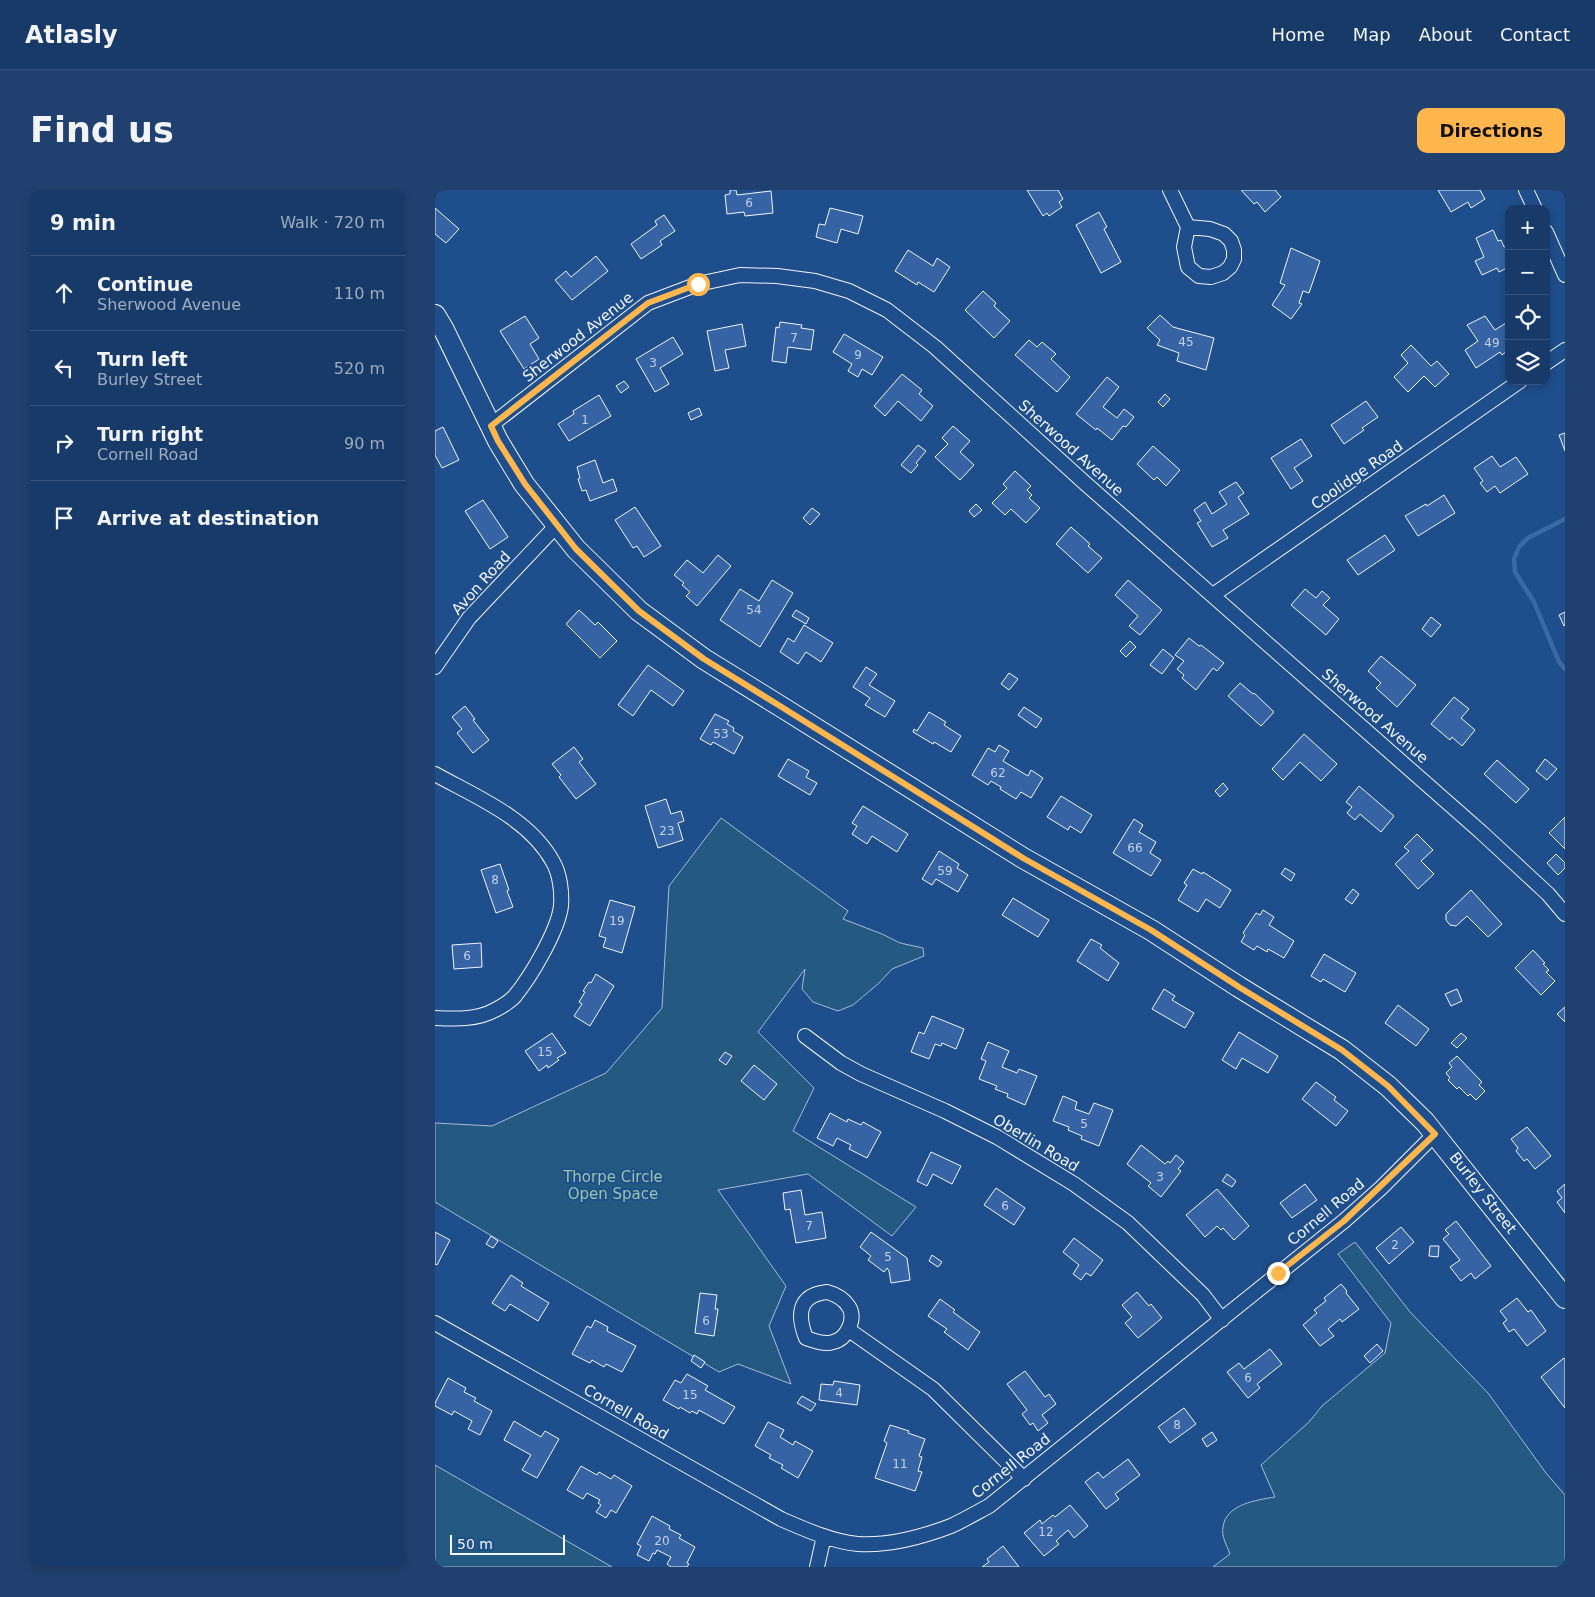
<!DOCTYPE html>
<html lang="en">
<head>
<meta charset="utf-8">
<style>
	body { margin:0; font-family:"DejaVu Sans",sans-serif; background:#20416f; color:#f1f3f6 }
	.controls { position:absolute; right:15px; top:15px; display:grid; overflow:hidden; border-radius:10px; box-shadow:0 2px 8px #0003 }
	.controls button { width:45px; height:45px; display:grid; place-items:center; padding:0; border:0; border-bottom:1px solid #36547d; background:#173a69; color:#f1f3f6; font:25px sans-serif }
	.scale { position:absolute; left:15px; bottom:12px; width:115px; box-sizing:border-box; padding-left:5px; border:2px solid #f2f6ff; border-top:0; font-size:14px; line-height:18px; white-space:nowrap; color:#f2f6ff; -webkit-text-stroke:4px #1f4e8c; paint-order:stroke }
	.stop { position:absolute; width:15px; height:15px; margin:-11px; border:4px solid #ffb74d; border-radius:50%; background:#fff }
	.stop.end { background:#ffb74d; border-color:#fff; box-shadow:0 1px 5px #0008 }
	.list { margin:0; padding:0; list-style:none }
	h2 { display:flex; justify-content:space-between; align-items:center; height:65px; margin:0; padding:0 20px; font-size:21px }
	h2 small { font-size:16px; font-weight:400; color:#9eadc0 }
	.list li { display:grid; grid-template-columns:32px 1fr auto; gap:15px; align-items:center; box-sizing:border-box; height:75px; padding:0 20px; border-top:1px solid #36547d }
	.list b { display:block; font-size:19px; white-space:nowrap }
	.list p { margin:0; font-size:16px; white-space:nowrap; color:#9eadc0 }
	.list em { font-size:16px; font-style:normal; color:#9eadc0 }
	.icon { flex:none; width:28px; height:28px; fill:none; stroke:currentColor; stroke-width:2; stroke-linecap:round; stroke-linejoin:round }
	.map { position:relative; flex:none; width:1130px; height:1377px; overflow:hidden; border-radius:10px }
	header { display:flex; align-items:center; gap:30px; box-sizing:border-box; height:70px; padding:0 25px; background:#173a69; border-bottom:1px solid #36547d }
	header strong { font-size:24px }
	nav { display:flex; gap:28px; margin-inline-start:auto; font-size:18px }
	.intro { display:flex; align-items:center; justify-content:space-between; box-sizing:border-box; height:120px; padding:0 30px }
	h1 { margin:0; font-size:35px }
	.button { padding:12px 22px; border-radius:10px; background:#ffb74d; color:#111; font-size:18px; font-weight:700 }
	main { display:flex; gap:30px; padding:0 30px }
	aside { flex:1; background:#173a69; border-radius:10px; box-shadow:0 2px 8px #0003 }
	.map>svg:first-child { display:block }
	.green { fill:#245a82; stroke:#a8bbd7 }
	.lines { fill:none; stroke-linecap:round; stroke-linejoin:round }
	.stream { stroke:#3b69a3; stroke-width:4.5 }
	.building { fill:#3563a3; stroke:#f2f6ff }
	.street-casing { stroke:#f2f6ff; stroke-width:16 }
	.secondary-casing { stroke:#f2f6ff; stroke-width:22 }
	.street { stroke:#1f4e8c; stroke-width:14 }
	.secondary { stroke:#1f4e8c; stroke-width:20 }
	.route { stroke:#ffb74d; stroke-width:6 }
	.labels { text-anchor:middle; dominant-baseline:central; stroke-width:4; stroke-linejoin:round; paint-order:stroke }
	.number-label { font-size:12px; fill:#c3d1e8 }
	.street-label { font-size:15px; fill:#f2f6ff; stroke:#1f4e8c }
	.park-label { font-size:15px; fill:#97c8a6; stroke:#1f4e8c }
</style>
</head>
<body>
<header>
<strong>Atlasly</strong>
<nav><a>Home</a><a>Map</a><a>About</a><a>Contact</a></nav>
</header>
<div class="intro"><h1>Find us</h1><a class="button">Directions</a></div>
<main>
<aside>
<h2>9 min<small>Walk · 720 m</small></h2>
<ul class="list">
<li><svg class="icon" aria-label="ahead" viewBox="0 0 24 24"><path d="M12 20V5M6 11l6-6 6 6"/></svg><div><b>Continue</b><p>Sherwood Avenue</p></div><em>110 m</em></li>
<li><svg class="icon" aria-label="left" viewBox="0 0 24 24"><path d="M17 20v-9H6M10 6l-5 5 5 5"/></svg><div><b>Turn left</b><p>Burley Street</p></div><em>520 m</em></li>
<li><svg class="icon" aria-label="right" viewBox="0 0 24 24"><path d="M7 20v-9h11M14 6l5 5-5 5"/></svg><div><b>Turn right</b><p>Cornell Road</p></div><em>90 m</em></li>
<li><svg class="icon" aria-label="arrive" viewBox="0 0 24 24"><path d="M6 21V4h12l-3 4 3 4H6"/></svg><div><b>Arrive at destination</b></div></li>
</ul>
</aside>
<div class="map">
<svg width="1130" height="1377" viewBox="0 0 1130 1377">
	<rect width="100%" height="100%" fill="#1f4e8c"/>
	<!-- green -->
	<path class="green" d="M286,628L413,721L408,729L447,744L465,753L488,758L489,766L457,779L444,793L418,815L403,821L378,812L367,799L370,779L323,842L379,898L358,941L481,1017L457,1046L373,984L283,1000L351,1096L334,1136L356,1194L303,1174L284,1182L0,1012V933L57,936L171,883L227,818L234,696Z
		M920,1052L976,1123L1053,1203L1111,1283L1130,1305V1377H778L795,1364C792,1356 786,1346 788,1337C791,1314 822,1310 840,1307L826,1275L874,1232L887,1216L950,1163L956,1133L903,1064Z
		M0,1275L177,1377H0Z"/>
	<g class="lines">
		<!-- stream -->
		<path class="stream" d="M1130,329L1093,348L1084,357L1079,369L1080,382L1099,412L1124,472L1130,479"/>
	</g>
	<!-- building -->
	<path class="building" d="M295,0H301L302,5L336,1L338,23L310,26L309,22L292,24L290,5L295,4Z
		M592,0H623L628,9L624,12L627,17L614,26L612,23L608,26Z
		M806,0H840L846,7L830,22L822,12L819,14Z
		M1003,0H1045L1050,9L1036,18L1033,12L1016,22Z
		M0,18L24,39L11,53L0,44Z
		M395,18L428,26L423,44L406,39L402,53L381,47L384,34L390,35Z
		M664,22L672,37L669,39L686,72L666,83L641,35Z
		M229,25L240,41L225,51L227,55L206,69L196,54L222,35L220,31Z
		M1058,40L1063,51L1066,50L1069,57L1072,56L1074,61V77L1064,82L1062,78L1047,85L1040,71L1049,67L1041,48Z
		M856,58L885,71L874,103L868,101L864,113L867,114L856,129L837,115L850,95L845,93Z
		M473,60L498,76L502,68L515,77L499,102L483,92L482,95L460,81Z
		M161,66L173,81L137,110L120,90L131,81L136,87Z
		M548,101L561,113L559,116L575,131L559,148L530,120Z
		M725,125L738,137L779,148L771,180L742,171L744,163L722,155L725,150L712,138Z
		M90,126L104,148L95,154L104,169L89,179L65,141Z
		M1050,126L1060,140L1074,131V156L1070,158L1072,161L1067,165L1065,162L1041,178L1030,160L1043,151L1032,135Z
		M345,132L367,135L366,138L379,140L376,160L353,157L351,173L337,171L341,137L344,138Z
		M307,134L311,156L290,160L294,178L280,181L272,141Z
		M409,144L448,167L437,185L427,179L423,187L413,181L417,174L398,162Z
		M238,147L248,164L225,178L234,194L220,202L201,169Z
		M594,150L602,157L607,152L621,164L616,169L635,187L622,202L580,165Z
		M976,155L996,176L1002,171L1014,184L1000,197L989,186L973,202L959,187L973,173L966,165Z
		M467,184L487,200L484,204L498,216L486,231L463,211L450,226L439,216Z
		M672,187L684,197L668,217L682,228L689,219L699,227L691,237L688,236L677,250L662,238L661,240L641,224Z
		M189,191L194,197L186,203L181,196Z
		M730,204L735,209L728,217L723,212Z
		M164,205L176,226L134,251L123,234L139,224L138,221Z
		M931,211L943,227L927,238L929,240L909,254L896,235Z
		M264,218L267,225L256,230L253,223Z
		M518,236L535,251L525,262L539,275L525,290L500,267L513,254L507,248Z
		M8,237L24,270L7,278L0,265V241Z
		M1130,243V261L1124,245Z
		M866,249L877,266L859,278L868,291L856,299L836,268Z
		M483,255L491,261L481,273L483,275L476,283L466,275Z
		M718,256L745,280L731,296L722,287L719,290L702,274Z
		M1057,266L1065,277L1081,267L1093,284L1065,303L1060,296L1052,302L1045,293L1048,291L1039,278Z
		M160,270L168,293L178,289L182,301L155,311L151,300L147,301L143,289L145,288L142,277Z
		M580,281L596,296L592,300L597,305L594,308L605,318L591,333L576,319L570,325L557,313L572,298L568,294Z
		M801,292L809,303L803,307L814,324L788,340L793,348L777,357L762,333L766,331L759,320L770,312L777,324L792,314L784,302Z
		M1009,305L1020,323L983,346L970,326L991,314L992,316Z
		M48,310L73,347L55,359L30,321Z
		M541,314L547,320L539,327L534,321Z
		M200,317L226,356L209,367L202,356L198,358L180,330Z
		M377,318L385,324L375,335L368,328Z
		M636,337L655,354L653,356L667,368L653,383L621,354Z
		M950,345L960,360L923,385L912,370Z
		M283,365L296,376L262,416L251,406L255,402L247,395L249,393L239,385L252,370L268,383Z
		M337,390L358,403L325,457L285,430L305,399L324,411Z
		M693,390L727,420L705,445L694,436L703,426L680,405Z
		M870,399L881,408L887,401L895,408L888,415L904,429L891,445L856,415Z
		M144,420L160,435L163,432L182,451L165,468L131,434Z
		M361,420L374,428L371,434L357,426Z
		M1130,422V435L1129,436L1124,425Z
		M996,427L1006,435L996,447L987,439Z
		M369,435L398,453L386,472L371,462L363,474L345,462L353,448L359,452Z
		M754,448L764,456L766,455L789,473L782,481L778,478L761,500L747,488L749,485L742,479L749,471L740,465Z
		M695,451L701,457L691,467L685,461Z
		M728,459L739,468L727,484L715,475Z
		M946,466L981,495L962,517L941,498L946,493L933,481Z
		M213,475L249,501L238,516L216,500L198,526L183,515Z
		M431,477L442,484L434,495L460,511L450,527L430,515L435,508L418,497Z
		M574,483L583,489L574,500L566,494Z
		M805,493L818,504L819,503L839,522L826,536L793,506Z
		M1019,507L1034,519L1026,528L1040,540L1027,556L1017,547L1015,550L996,534Z
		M30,516L40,529L38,530L54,550L38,563L22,543L27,539L17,527Z
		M589,517L607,529L601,538L583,525Z
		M494,522L511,532L509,535L526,546L516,562L499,552L498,554L478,542L479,539L482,541Z
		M280,524L294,531L292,534L299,538L298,541L308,547L299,564L278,552L276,555L265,549Z
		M869,544L902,574L886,591L865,572L848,590L837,579Z
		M564,555L574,561L568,571L593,586L596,580L608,588L596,608L586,602L581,609L565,599L566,597L556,591L553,595L537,585L553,558L560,562Z
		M139,557L148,569L144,572L161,594L141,609L124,587L126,585L117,574Z
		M353,569L374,581L371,587L382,593L375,605L343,586Z
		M1110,569L1122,579L1112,590L1101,581Z
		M1062,570L1094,599L1081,613L1049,584Z
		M788,593L793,599L785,607L780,601Z
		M924,596L959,626L946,642L925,624L920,630L912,623L917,617L911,612Z
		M626,606L657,625L646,643L635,636L633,640L612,627Z
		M231,609L236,624L246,621L249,631L243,633L248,650L223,658L210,616Z
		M428,616L473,644L462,662L437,646L432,654L417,644L422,636L417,633Z
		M1130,627V659L1114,643Z
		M699,629L708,635L704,642L721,652L715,663L726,670L716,686L678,663Z
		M982,644L998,660L986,671L999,684L983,699L960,674L974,661L969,657Z
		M504,661L524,674L522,678L533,685L523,702L501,689L497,695L487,689Z
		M1121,664L1130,673V678L1123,685L1112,673Z
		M65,674L74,700L72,701L78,717L61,723L46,680Z
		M850,678L860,684L856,691L846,684Z
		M758,679L767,684L768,682L796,700L785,718L771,709L763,722L743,710L752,695L749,693Z
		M918,699L924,704L917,714L910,709Z
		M1036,700L1067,734L1053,747L1032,726L1021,736L1015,735L1011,730V724Z
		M578,708L614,730L603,747L567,725Z
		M175,710L200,717L187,763L168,757L171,748L164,746Z
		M828,720L839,727L834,735L859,751L849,768L833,759L832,762L822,756L819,760L806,752L810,745L808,743L821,723L825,725Z
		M656,749L667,755L665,758L684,773L673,791L642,771Z
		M46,753L47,777L19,779L17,755Z
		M1098,760L1110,773L1108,774L1114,780L1111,782L1120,791L1106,805L1080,778Z
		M889,764L921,783L910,802L888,789L886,792L876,786Z
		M161,784L179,796L155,836L139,826L147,814L144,812L150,802L148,801L154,792L156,793Z
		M729,799L740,806L737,810L759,823L750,838L717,819Z
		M1022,799L1027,811L1016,816L1010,804Z
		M963,815L994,839L981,856L950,833Z
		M1130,817V832L1122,824Z
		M497,826L529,839L521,859L507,853L506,856L500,854L494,869L476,862L484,842L489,844Z
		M804,842L843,866L833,883L807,868L801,879L787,870Z
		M117,843L131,863L122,868L124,870L113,878L112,875L104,881L90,861Z
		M1026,843L1032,848L1022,858L1016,853Z
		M553,852L574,861L567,877L582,883L584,879L602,886L590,915L572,907L573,904L560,899L562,896L544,889L551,871L546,869Z
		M290,862L297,866L291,875L284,870Z
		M1022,866L1047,892L1044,895L1050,901L1041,910L1035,904L1033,906L1024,897L1022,899L1013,890L1015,888L1011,883L1017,877L1014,873Z
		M319,875L342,894L329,910L306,891Z
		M881,892L901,907L899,910L913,921L901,936L867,909Z
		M628,906L642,912L640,919L654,924L659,913L678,920L664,956L646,949L647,946L633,940L634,937L618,931Z
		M395,923L412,932L413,929L426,935L428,932L446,942L432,968L414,959L416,955L402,948L398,956L382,948Z
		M1092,937L1116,966L1100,979L1092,969L1089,971L1081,961L1083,958L1076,949Z
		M706,955L730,974L733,971L735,973L741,965L749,972L743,979L746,981L726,1007L713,996L716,993L692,974Z
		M496,962L526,976L517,994L498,984L492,996L482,991Z
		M792,984L801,991L797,997L787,991Z
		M870,994L882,1010L857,1028L845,1013Z
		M1130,994V1023L1122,1012L1127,1008L1122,1001Z
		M561,998L590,1018L579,1035L549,1015Z
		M782,999L814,1036L799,1050L788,1038L786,1040L782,1036L770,1047L751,1025Z
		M366,1000L370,1025L387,1022L391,1048L361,1053L355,1019L350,1020L348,1003Z
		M1021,1031L1056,1076L1040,1089L1036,1083L1026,1091L1015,1077L1025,1070L1008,1049L1014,1044L1010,1040Z
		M966,1037L979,1052L954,1074L941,1058Z
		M0,1042L15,1050L2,1075L0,1074Z
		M436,1042L472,1068L475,1090L456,1093L454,1081L452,1078L449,1082L433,1070L436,1066L425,1057Z
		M56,1046L63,1051L58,1058L51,1054Z
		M639,1048L668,1070L656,1086L651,1083L646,1090L638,1084L644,1075L628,1062Z
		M995,1056H1004L1003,1067L994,1066Z
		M497,1065L507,1072L503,1077L494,1071Z
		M76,1085L88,1093L86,1096L114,1113L103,1131L75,1114L70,1121L57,1113Z
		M906,1094L912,1101L911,1103L924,1119L907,1132L905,1129L893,1139L899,1146L885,1156L868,1135L882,1123L879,1120L891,1111L889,1108Z
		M702,1102L714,1116L716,1114L727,1128L703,1148L690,1133L697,1127L687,1115Z
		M265,1103L282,1105L280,1119H283L279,1146L260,1143Z
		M1082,1108L1093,1122L1096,1120L1111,1141L1092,1156L1079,1139L1074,1142L1068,1133L1072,1130L1065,1121Z
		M505,1109L520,1120L518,1122L545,1142L533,1160L509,1142L512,1139L493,1126Z
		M160,1130L173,1137L172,1141L201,1156L187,1182L171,1174L169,1177L157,1170L155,1173L137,1164L152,1136L156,1138Z
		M942,1154L948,1161L935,1173L929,1166Z
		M835,1159L847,1174L822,1194L825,1198L813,1208L792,1182L804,1173L809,1179Z
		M259,1165L270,1172L266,1178L256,1171Z
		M1129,1168L1130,1169V1218L1106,1187Z
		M590,1181L610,1207L614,1204L621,1214L607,1225L613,1233L603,1241L598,1233L595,1235L587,1224L592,1220L572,1194Z
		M252,1184L273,1196L270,1200L300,1217L289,1234L264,1220L262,1224L257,1221L255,1223L245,1217L244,1219L228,1210L240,1190L246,1193Z
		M13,1188L31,1198L29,1202L41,1208L39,1211L57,1221L45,1245L33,1239L37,1231L19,1221L17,1225L0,1216V1213Z
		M399,1191L425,1195L422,1215L384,1210L386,1194L398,1195Z
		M367,1206L381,1214L376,1221L362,1213Z
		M749,1218L761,1234L735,1253L723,1237Z
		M79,1231L106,1247L110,1241L124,1249L102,1288L87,1280L96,1265L69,1250Z
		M333,1232L349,1240L345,1247L358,1255L360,1251L378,1261L363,1288L346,1278L348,1275L334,1268L336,1265L320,1256Z
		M455,1235L474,1241L473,1243L490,1249L484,1266L487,1267L483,1281L487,1282L480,1301L440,1288L452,1253L449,1251Z
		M777,1242L782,1250L772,1257L767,1249Z
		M693,1269L705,1285L680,1304L684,1309L671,1319L650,1292L663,1282L668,1288Z
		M146,1276L162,1285L164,1282L176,1289L179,1285L197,1296L181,1323L176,1320L171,1328L161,1322L166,1315L163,1313L165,1310L152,1303L148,1309L132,1300Z
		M635,1315L653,1336L639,1348L633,1340L621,1351L624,1354L609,1366L589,1343L605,1330L607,1334L618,1325L620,1327Z
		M217,1326L235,1336L234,1339L246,1345L244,1348L260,1357L252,1373L254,1374L252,1377H236L232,1374L236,1367L222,1360L220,1364L218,1363L214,1371L202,1365L206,1356L202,1354Z
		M568,1356L584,1377H547L554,1372L552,1369Z"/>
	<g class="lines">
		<!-- street casing -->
		<g class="street-casing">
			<path id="street" d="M735,0L753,37L749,57L753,77L764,86L776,87L788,83L795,77L799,69V60L796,51L789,44L775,39L753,37
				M1091,0L1100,19
				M1111,42L1130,85
				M1111,173L1130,160
				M55,236L213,113L263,94L305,85L342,86L380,91L414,101L452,120L500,157L651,294L1046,642L1113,704L1130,724
				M778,405L1085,191
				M0,477L34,428L122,335
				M0,584C41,607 94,628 118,672C125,684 127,702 126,716C123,741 95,788 79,807C74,812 66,817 60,820C42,830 20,829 0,828
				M370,846L406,873L426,884L510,921L562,947L639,994L693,1033L768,1105L787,1130
				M392,1102C400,1104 409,1109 414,1117C421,1129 412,1149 398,1152C390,1155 379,1151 371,1148C362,1125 363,1105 392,1102Z
				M0,1133L346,1329C369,1339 398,1352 423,1354C454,1356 487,1347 516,1336C529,1330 541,1323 554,1316L909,1031L946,998L1000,944
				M414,1140L498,1199L589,1289
				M382,1377L389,1346"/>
		</g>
		<!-- secondary casing -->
		<g class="secondary-casing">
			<path id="secondary" d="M0,125L9,140L63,251L89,294L141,359L204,421L269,469L345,516L588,668L716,740L804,797L907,860L953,896L990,932L1130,1108"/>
		</g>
		<!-- street -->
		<use href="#street" class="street"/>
		<!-- secondary -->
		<use href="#secondary" class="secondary"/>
	</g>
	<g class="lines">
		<!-- route -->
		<path class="route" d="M263,94L213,113L56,236L63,251L90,294L141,359L204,421L269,469L345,516L588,668L716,740L804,797L907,860L953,896L1000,944L909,1031L843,1083"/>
	</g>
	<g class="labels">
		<!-- number labels -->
		<g class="number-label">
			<text x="314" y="13">6</text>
			<text x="359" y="148">7</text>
			<text x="751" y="152">45</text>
			<text x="1057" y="153">49</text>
			<text x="423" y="165">9</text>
			<text x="218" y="173">3</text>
			<text x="150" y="230">1</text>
			<text x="319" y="420">54</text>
			<text x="286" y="544">53</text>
			<text x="563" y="583">62</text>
			<text x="232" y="641">23</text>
			<text x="700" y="658">66</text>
			<text x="510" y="681">59</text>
			<text x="60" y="690">8</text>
			<text x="182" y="731">19</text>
			<text x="32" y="766">6</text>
			<text x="110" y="862">15</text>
			<text x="649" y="934">5</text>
			<text x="725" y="987">3</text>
			<text x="570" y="1016">6</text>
			<text x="374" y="1036">7</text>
			<text x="960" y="1055">2</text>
			<text x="453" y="1067">5</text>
			<text x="271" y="1131">6</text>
			<text x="813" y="1188">6</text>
			<text x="404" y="1203">4</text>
			<text x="255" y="1205">15</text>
			<text x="742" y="1235">8</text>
			<text x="465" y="1274">11</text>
			<text x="611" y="1342">12</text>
			<text x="227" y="1351">20</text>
		</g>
		<!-- street labels -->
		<g class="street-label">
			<text transform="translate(143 147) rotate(-38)">Sherwood Avenue</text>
			<text transform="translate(636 258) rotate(42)">Sherwood Avenue</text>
			<text transform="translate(922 285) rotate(-35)">Coolidge Road</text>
			<text transform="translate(46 393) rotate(-48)">Avon Road</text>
			<text transform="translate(940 526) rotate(41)">Sherwood Avenue</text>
			<text transform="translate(601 953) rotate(31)">Oberlin Road</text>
			<text transform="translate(1048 1003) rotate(52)">Burley Street</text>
			<text transform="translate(891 1022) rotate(-40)">Cornell Road</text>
			<text transform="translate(191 1222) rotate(30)">Cornell Road</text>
			<text transform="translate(576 1276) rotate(-38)">Cornell Road</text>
		</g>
		<!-- park labels -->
		<g class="park-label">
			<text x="178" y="987">Thorpe Circle<tspan x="178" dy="17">Open Space</tspan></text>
		</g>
	</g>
</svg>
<div class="controls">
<button>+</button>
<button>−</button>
<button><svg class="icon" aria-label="locate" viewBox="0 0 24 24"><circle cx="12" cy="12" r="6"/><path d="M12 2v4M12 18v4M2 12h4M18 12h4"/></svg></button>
<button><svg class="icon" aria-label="layers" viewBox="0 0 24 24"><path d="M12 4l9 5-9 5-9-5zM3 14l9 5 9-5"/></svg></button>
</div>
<div class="scale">50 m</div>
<div class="stop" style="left:263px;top:94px"></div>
<div class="stop end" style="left:843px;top:1083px"></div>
</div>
</main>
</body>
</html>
